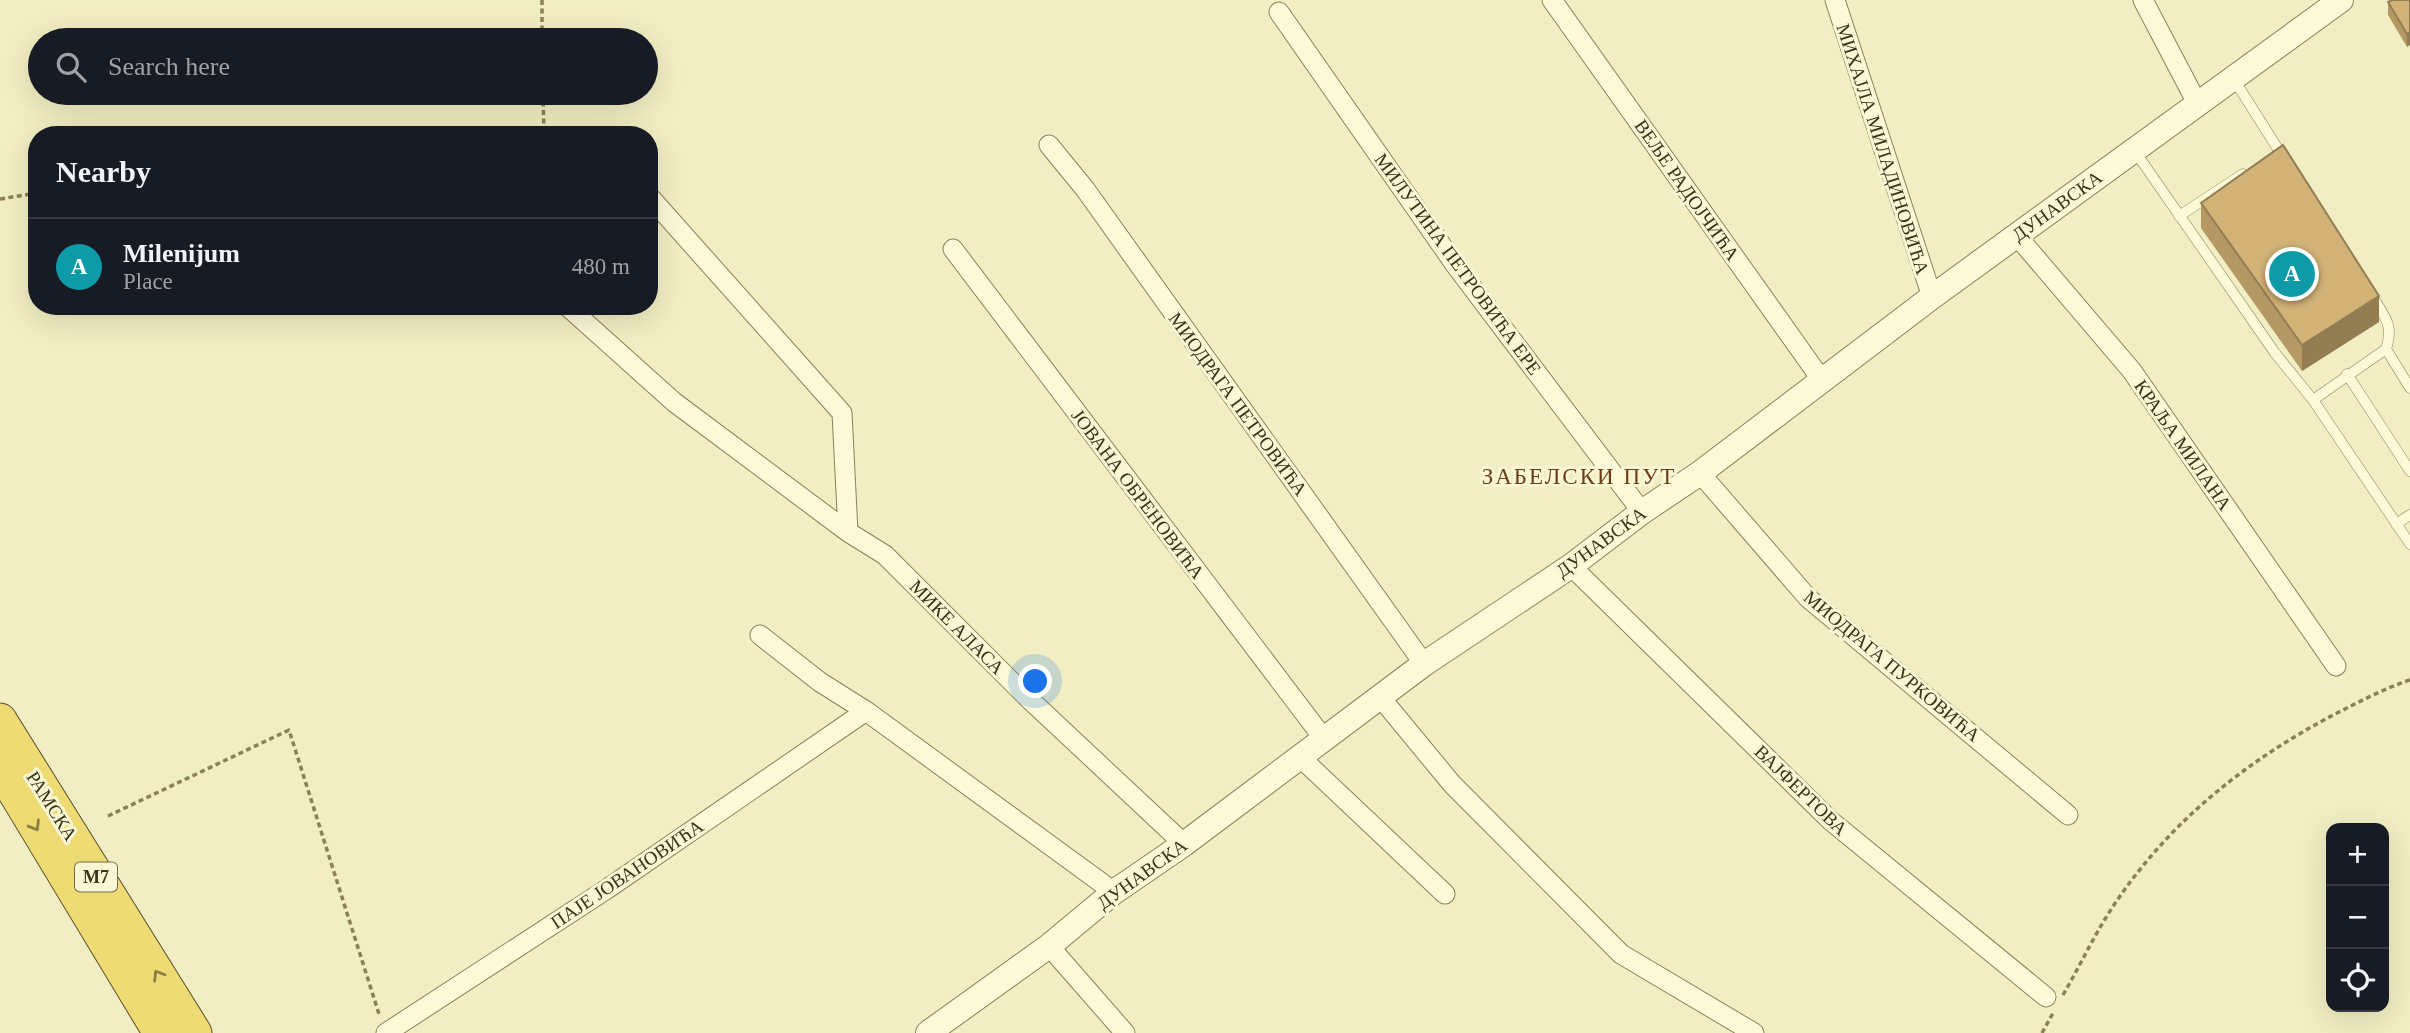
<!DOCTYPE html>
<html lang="en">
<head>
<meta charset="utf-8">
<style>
	body { margin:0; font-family:Georgia,serif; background:#20242c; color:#f1f3f6 }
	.controls { position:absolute; right:21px; bottom:21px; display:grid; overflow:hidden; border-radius:14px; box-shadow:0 7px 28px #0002 }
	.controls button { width:63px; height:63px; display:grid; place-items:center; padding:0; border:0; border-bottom:2px solid #363941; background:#171b24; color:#f1f3f6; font:35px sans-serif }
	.you { position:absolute; left:1036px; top:682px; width:24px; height:24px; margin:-18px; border:5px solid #fff; border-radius:50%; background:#1a73e8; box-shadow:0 0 0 10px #1a73e833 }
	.badge { display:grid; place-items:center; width:46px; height:46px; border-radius:50%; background:#cda298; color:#fff; font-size:23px; font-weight:700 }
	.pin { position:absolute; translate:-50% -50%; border:4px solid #fff; box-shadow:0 2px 7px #0006 }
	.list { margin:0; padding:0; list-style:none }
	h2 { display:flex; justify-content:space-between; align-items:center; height:91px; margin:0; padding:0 28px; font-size:30px }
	h2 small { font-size:23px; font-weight:400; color:#9ea1a6 }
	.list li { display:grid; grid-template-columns:46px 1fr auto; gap:21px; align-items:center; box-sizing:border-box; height:98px; padding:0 28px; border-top:2px solid #363941 }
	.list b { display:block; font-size:26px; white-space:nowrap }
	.list p { margin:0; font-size:23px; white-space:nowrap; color:#9ea1a6 }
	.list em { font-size:23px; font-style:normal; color:#9ea1a6 }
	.icon { flex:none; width:38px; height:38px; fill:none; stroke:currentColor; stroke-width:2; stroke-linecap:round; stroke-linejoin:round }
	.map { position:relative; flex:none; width:2410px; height:1033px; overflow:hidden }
	.search { position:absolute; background:#171b24; box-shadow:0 7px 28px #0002; left:28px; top:28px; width:630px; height:77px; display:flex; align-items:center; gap:18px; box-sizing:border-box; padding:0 24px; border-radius:38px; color:#9ea1a6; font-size:26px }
	.panel { position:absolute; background:#171b24; box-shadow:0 7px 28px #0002; left:28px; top:126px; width:630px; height:189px; border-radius:28px }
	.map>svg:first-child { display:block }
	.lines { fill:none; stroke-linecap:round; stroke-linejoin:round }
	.service-casing { stroke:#8d8058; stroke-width:11 }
	.minor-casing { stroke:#8d8058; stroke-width:21 }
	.tertiary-casing { stroke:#8d8058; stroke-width:26 }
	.trunk-casing { stroke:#5a4d2d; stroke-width:35 }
	.path { stroke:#8d8058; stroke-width:3.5; stroke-dasharray:5 3.5; stroke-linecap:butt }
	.service { stroke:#fbf9d7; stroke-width:10 }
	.minor { stroke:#fbf9d7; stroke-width:19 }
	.tertiary { stroke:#fbf9d7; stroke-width:24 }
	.trunk { stroke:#eedb73; stroke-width:33 }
	.wall { fill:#b59965 }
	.shaded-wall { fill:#937d53 }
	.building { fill:#d2b276; stroke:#937d53; stroke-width:2 }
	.oneway { stroke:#8c7f44 }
	.labels { text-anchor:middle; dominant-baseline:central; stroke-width:6; stroke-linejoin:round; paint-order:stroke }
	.shield { fill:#f8f6d3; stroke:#746e54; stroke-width:2 }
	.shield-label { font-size:18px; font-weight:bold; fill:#3c331d }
	.street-label { font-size:19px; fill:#3c331d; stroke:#f8f6d3 }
	.quarter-label { font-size:23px; letter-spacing:2px; fill:#6b3e19; stroke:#f8f6d3 }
</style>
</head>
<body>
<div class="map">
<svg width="2410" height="1033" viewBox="0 0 2410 1033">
	<rect width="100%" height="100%" fill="#f1eec3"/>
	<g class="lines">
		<!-- service casing -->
		<g class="service-casing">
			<path id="service" d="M2233,78L2285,160
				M2134,150L2275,353L2313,400L2410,544
				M2179,216L2243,174
				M2372,296C2385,317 2394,325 2386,349L2410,388
				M2347,374L2410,471
				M2313,400L2386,349
				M2396,524L2410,515"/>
		</g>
		<!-- minor casing -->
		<g class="minor-casing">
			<path id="minor" d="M1552,0L1821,379
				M1835,0L1932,297
				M2143,0L2197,103
				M1279,12L1456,266L1642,512
				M1049,145L1085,189L1424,664
				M649,196L842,413L848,532
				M2017,236L2132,371L2336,666
				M953,249L1324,739
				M567,306L674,402L848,532L885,555L1027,697L1184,844
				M1700,473L1808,598L2068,815
				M1571,566L1831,821L2046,997
				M760,635L820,682L866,711L1114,892
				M1381,698L1452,784L1621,954L1754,1033
				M1300,757L1445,894
				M1049,946L1125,1033
				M386,1033L607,889L866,711"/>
		</g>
		<!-- tertiary casing -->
		<g class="tertiary-casing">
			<path id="tertiary" d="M928,1033L1049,946L1114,892L1184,844L1424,664L1571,566L1642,512L1700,473L1932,297L2341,0"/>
		</g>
		<!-- trunk casing -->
		<g class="trunk-casing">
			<path id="trunk" d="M0,720L195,1033
				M0,768L160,1033"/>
		</g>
		<!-- path -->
		<path class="path" d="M542,0V40
			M543,93L544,135
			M0,199L37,193
			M108,816L289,730L379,1014
			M2063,995C2081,964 2096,931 2116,902C2172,819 2249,759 2337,713C2361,701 2385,688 2410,680
			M2042,1033L2053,1013"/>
		<!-- service -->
		<use href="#service" class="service"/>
		<!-- minor -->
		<use href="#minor" class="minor"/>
		<!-- tertiary -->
		<use href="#tertiary" class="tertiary"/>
		<!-- trunk -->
		<use href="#trunk" class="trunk"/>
	</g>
	<!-- wall -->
	<path class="wall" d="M2410,0L2407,47L2388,15V2Z
		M2201,203L2379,322L2302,371L2201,228Z"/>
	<!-- shaded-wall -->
	<path class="shaded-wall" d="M2410,32V45L2407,47V34Z
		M2379,296V322L2302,371V345Z"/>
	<!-- building -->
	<path class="building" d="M2392,0H2410V32L2407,34L2388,2Z
		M2283,145L2379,296L2302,345L2201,203Z"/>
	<!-- one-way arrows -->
	<defs><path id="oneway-chevron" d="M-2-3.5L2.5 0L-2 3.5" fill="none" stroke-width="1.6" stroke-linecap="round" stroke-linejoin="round" transform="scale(1.75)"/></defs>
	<g class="oneway">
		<use href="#oneway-chevron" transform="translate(35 826) rotate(59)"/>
		<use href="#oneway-chevron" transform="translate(158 975) rotate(-122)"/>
	</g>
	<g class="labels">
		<!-- shield labels -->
		<rect class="shield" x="75" y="862.5" width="42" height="29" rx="5"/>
		<g class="shield-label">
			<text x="96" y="877">M7</text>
		</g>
		<!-- street labels -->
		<g class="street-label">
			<text transform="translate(1883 149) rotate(72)">МИХАЈЛА МИЛАДИНОВИЋА</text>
			<text transform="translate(1687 190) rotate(55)">ВЕЉЕ РАДОЈЧИЋА</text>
			<text transform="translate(2057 206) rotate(-36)">ДУНАВСКА</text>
			<text transform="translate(1458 264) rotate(54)">МИЛУТИНА ПЕТРОВИЋА ЕРЕ</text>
			<text transform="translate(1238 404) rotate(54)">МИОДРАГА ПЕТРОВИЋА</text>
			<text transform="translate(2183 445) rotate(55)">КРАЉА МИЛАНА</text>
			<text transform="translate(1138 494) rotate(53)">ЈОВАНА ОБРЕНОВИЋА</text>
			<text transform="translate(1601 542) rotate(-36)">ДУНАВСКА</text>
			<text transform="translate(957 627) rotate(45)">МИКЕ АЛАСА</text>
			<text transform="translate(1892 666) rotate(40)">МИОДРАГА ПУРКОВИЋА</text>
			<text transform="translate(1801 790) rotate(44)">ВАЈФЕРТОВА</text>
			<text transform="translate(52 806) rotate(58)">РАМСКА</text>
			<text transform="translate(627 874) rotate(-34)">ПАЈЕ ЈОВАНОВИЋА</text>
			<text transform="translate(1142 874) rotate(-36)">ДУНАВСКА</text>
		</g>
		<!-- quarter labels -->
		<g class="quarter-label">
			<text x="1579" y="476">ЗАБЕЛСКИ ПУТ</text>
		</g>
	</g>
</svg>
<div class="controls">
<button>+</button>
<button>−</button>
<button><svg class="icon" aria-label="locate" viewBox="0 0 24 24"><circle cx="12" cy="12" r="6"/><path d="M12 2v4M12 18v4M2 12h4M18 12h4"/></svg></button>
</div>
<div class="you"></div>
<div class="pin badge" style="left:2292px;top:274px;background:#0f9aa8">A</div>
<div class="search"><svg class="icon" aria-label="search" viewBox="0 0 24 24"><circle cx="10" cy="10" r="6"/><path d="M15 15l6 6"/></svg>Search here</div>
<section class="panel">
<h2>Nearby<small></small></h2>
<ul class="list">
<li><span class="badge" style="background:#0f9aa8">A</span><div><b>Milenijum</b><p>Place</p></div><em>480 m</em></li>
</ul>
</section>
</div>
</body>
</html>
